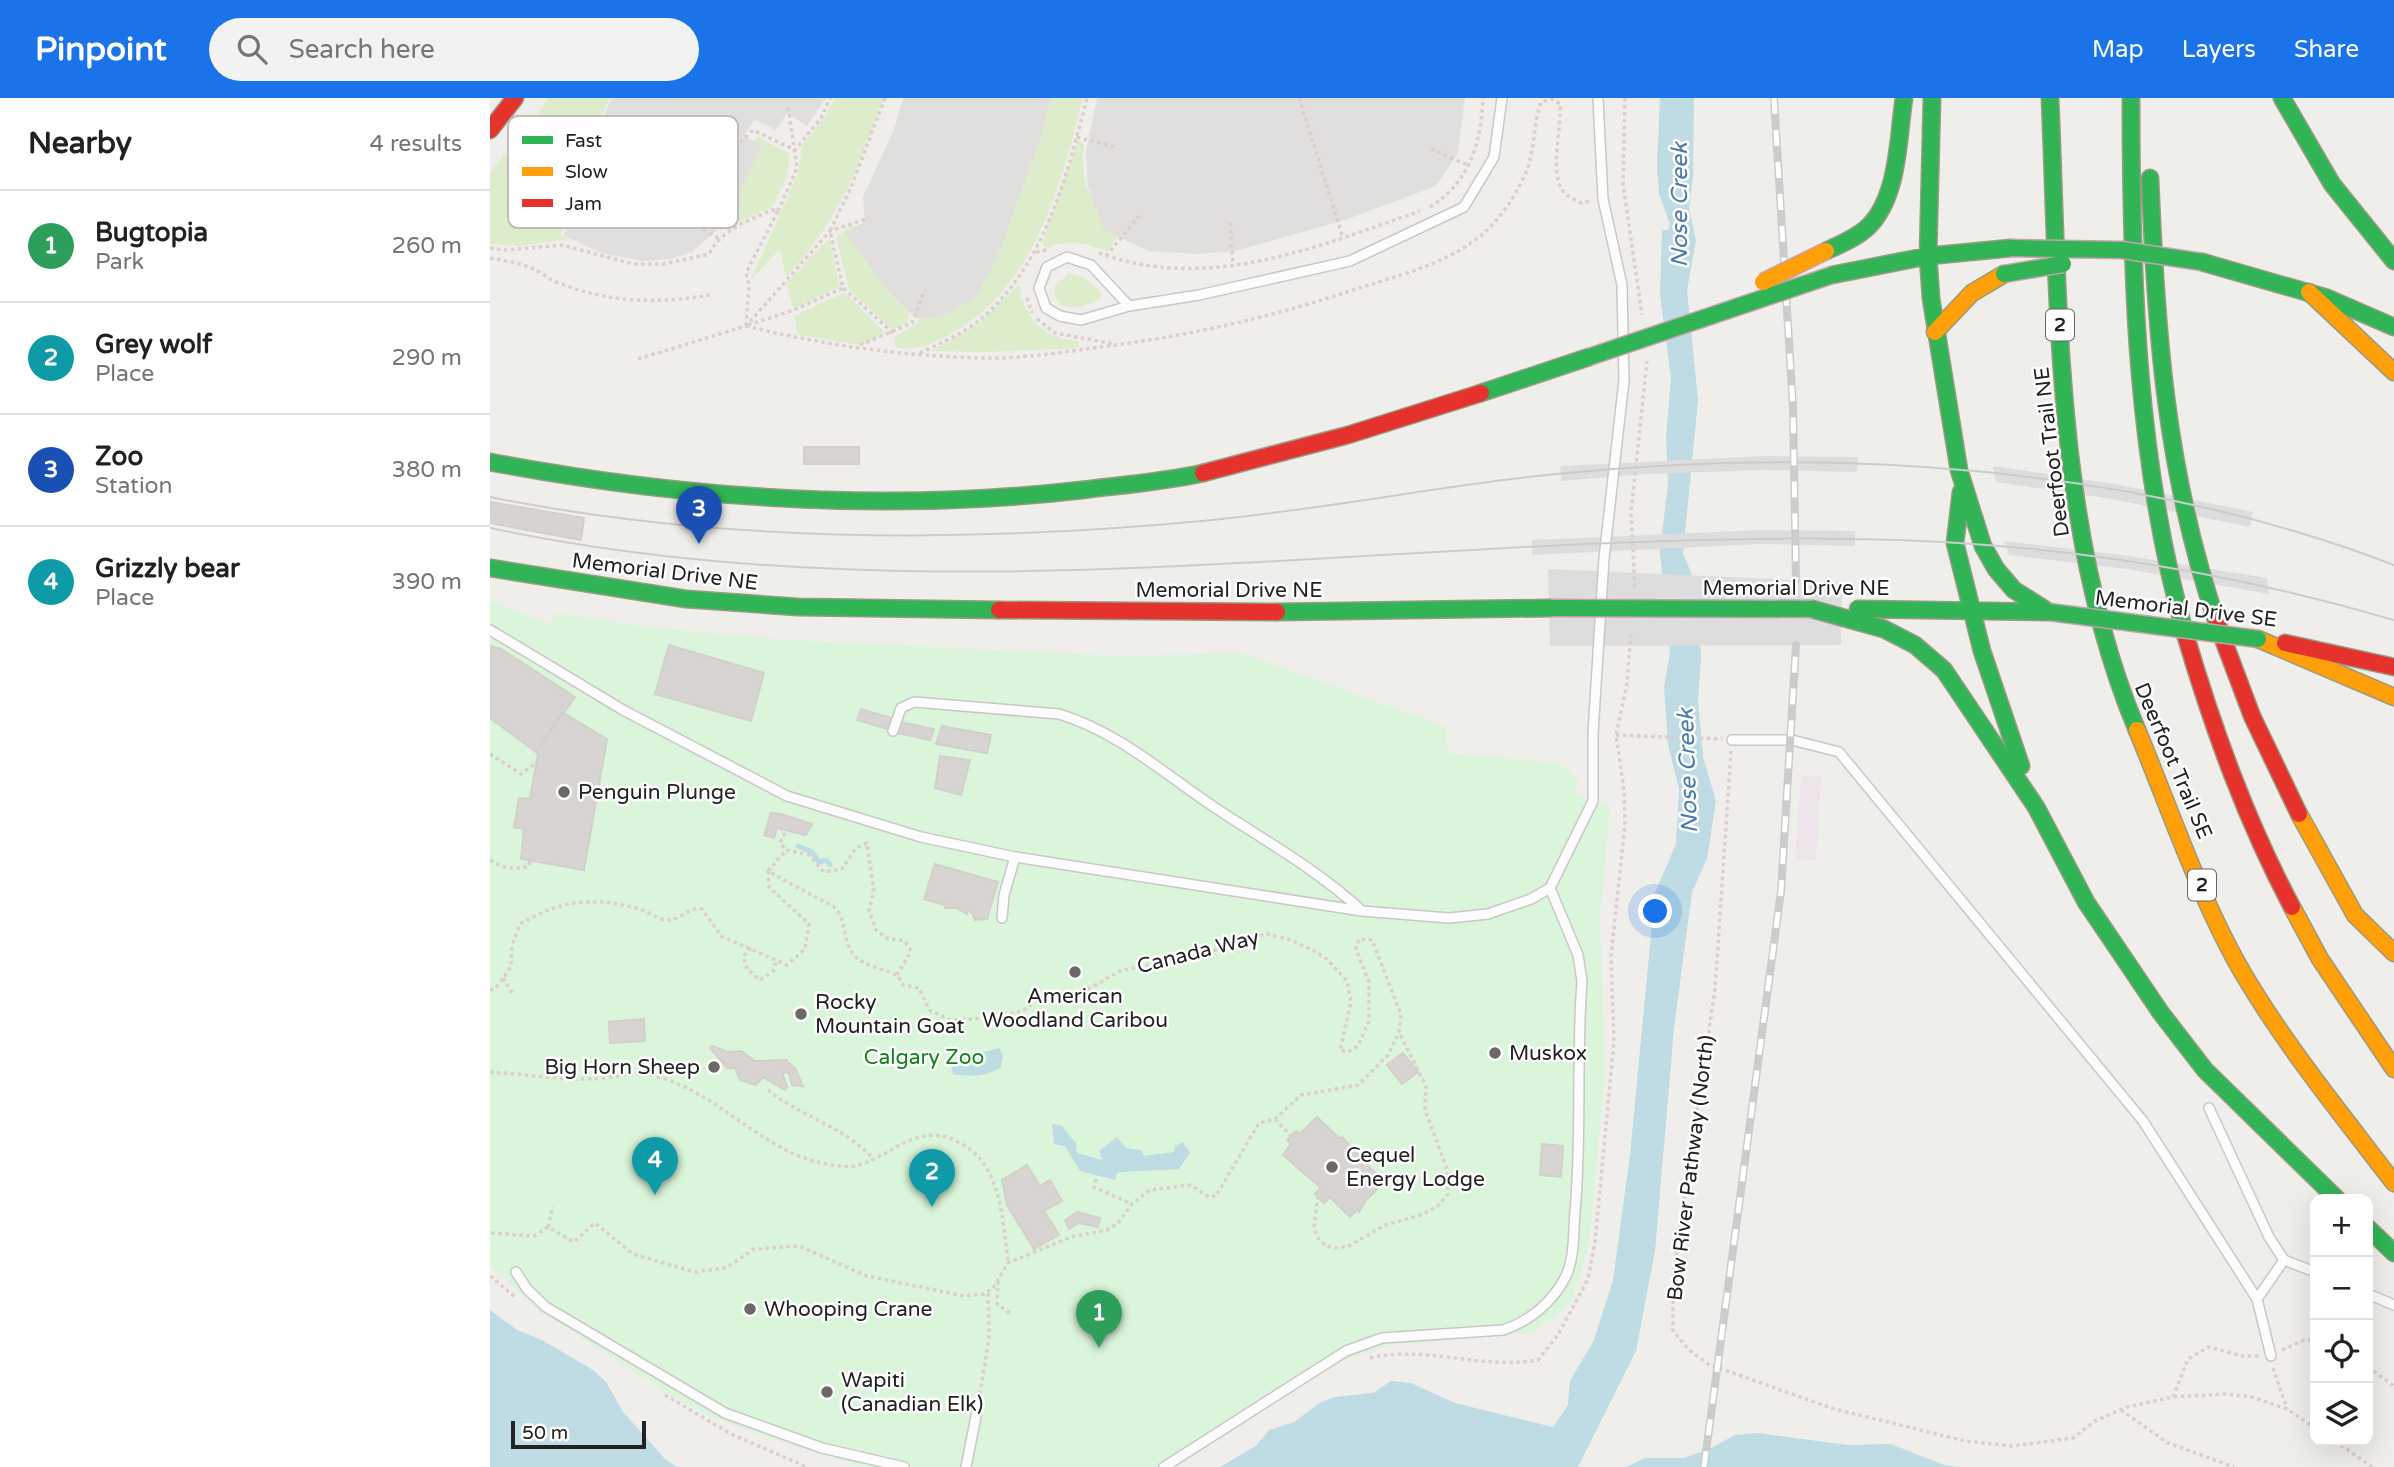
<!DOCTYPE html>
<html lang="en">
<head>
<meta charset="utf-8">
<style>
	body { margin:0; font-family:"Varela Round",sans-serif; background:#f2f2f2; color:#202124 }
	.controls { position:absolute; right:21px; bottom:21px; display:grid; overflow:hidden; border-radius:14px; box-shadow:0 7px 28px #0002 }
	.controls button { width:63px; height:63px; display:grid; place-items:center; padding:0; border:0; border-bottom:2px solid #e0e0e0; background:#fff; color:#202124; font:35px sans-serif }
	.scale { position:absolute; left:21px; bottom:18px; width:135px; box-sizing:border-box; padding-left:7px; border:4px solid #222; border-top:0; font-size:19px; line-height:24px; white-space:nowrap; color:#222; -webkit-text-stroke:5px #fff; paint-order:stroke }
	.you { position:absolute; left:1166px; top:814px; width:24px; height:24px; margin:-18px; border:5px solid #fff; border-radius:50%; background:#1a73e8; box-shadow:0 0 0 10px #1a73e833 }
	.badge { display:grid; place-items:center; width:46px; height:46px; border-radius:50%; background:#1a73e8; color:#fff; font-size:23px; font-weight:700 }
	.pin { position:absolute; translate:-50% -58px; filter:drop-shadow(0 2px 4px #0008) }
	.pin::after { content:''; position:absolute; top:37px; width:24px; height:21px; background:inherit; clip-path:polygon(0 0,100% 0,50% 100%) }
	.list { margin:0; padding:0; list-style:none }
	h2 { display:flex; justify-content:space-between; align-items:center; height:91px; margin:0; padding:0 28px; font-size:30px }
	h2 small { font-size:23px; font-weight:400; color:#757577 }
	.list li { display:grid; grid-template-columns:46px 1fr auto; gap:21px; align-items:center; box-sizing:border-box; height:112px; padding:0 28px; border-top:2px solid #e0e0e0 }
	.list b { display:block; font-size:26px; white-space:nowrap }
	.list p { margin:0; font-size:23px; white-space:nowrap; color:#757577 }
	.list em { font-size:23px; font-style:normal; color:#757577 }
	.icon { flex:none; width:38px; height:38px; fill:none; stroke:currentColor; stroke-width:2; stroke-linecap:round; stroke-linejoin:round }
	.map { position:relative; flex:none; width:1904px; height:1369px; overflow:hidden }
	header { display:flex; align-items:center; gap:42px; box-sizing:border-box; height:98px; padding:0 35px; background:#1a73e8; color:#fff }
	header strong { font-size:33px }
	nav { display:flex; gap:38px; margin-inline-start:auto; font-size:24px }
	.search { width:490px; height:63px; background:#f2f2f2; display:flex; align-items:center; gap:18px; box-sizing:border-box; padding:0 24px; border-radius:38px; color:#757577; font-size:26px }
	main { display:flex }
	aside { flex:1; background:#fff }
	.map>svg:first-child { display:block }
	.industrial { fill:#ede4e9 }
	.grass { fill:#ddeccb }
	.park { fill:#daf5da }
	.parking { fill:#e0dfde }
	.water { fill:#bfdbe3 }
	.pier { fill:#dedddd }
	.lines { fill:none; stroke-linecap:round; stroke-linejoin:round }
	.stream { stroke:#bfdbe3; stroke-width:5 }
	.building { fill:#d7d4d2; stroke:#d3d0cc; stroke-width:2 }
	.lane-casing { stroke:#c9c8c7; stroke-width:12 }
	.fast-casing { stroke:#999a82; stroke-width:19 }
	.slow-casing { stroke:#999a82; stroke-width:19 }
	.jam-casing { stroke:#999a82; stroke-width:19 }
	.path { stroke:#dccecd; stroke-width:3.5; stroke-dasharray:3.5 3.5; stroke-linecap:butt }
	.lane { stroke:#fdfcfc; stroke-width:9 }
	.fast { stroke:#30b455; stroke-width:16 }
	.slow { stroke:#ff9f0a; stroke-width:16 }
	.jam { stroke:#e5322d; stroke-width:16 }
	.tram { stroke:#ccc; stroke-width:2 }
	.rail-casing { stroke:#ccc; stroke-width:8 }
	.rail { stroke:#fff; stroke-width:5; stroke-dasharray:16; stroke-linecap:butt }
	.fast-bridge-casing { stroke:#c5a2ac; stroke-width:19; stroke-linecap:butt }
	.slow-bridge-casing { stroke:#c5a2ac; stroke-width:19; stroke-linecap:butt }
	.fast-bridge { stroke:#30b455; stroke-width:16 }
	.slow-bridge { stroke:#ff9f0a; stroke-width:16 }
	.poi-dot { fill:#6a6968; stroke:#fff; stroke-width:2.5 }
	.labels { text-anchor:middle; dominant-baseline:central; stroke-width:5; stroke-linejoin:round; paint-order:stroke }
	.shield { fill:#fff; stroke:#646464; stroke-width:2 }
	.shield-label { font-size:19px; font-weight:bold; fill:#222 }
	.street-label { font-size:21px; fill:#222; stroke:#fff }
	.poi-label { font-size:21px; fill:#222; stroke:#fff; text-anchor:start }
	.park-label { font-size:21px; fill:#0c8416; stroke:#fff }
	.water-label { font-size:23px; font-style:italic; fill:#4a7aab; stroke:#fff }
	.key { fill:#fff; stroke:#bdbdbd; stroke-width:2 }
	.key-label { font-size:19px; fill:#222 }
</style>
</head>
<body>
<header>
<strong>Pinpoint</strong>
<div class="search"><svg class="icon" aria-label="search" viewBox="0 0 24 24"><circle cx="10" cy="10" r="6"/><path d="M15 15l6 6"/></svg>Search here</div>
<nav><a>Map</a><a>Layers</a><a>Share</a></nav>
</header>
<main>
<aside>
<h2>Nearby<small>4 results</small></h2>
<ul class="list">
<li><span class="badge" style="background:#2e9e5b">1</span><div><b>Bugtopia</b><p>Park</p></div><em>260 m</em></li>
<li><span class="badge" style="background:#0f9aa8">2</span><div><b>Grey wolf</b><p>Place</p></div><em>290 m</em></li>
<li><span class="badge" style="background:#1a4fb4">3</span><div><b>Zoo</b><p>Station</p></div><em>380 m</em></li>
<li><span class="badge" style="background:#0f9aa8">4</span><div><b>Grizzly bear</b><p>Place</p></div><em>390 m</em></li>
</ul>
</aside>
<div class="map">
<svg width="1904" height="1369" viewBox="0 0 1904 1369">
	<rect width="100%" height="100%" fill="#f0eeeb"/>
	<!-- industrial -->
	<path class="industrial" d="M1311,678L1331,679L1326,762L1305,761Z"/>
	<!-- grass -->
	<path class="grass" d="M58,0H120L65,112L78,118L71,137L79,141L29,148L0,146V74L41,26Z
		M345,0H393C367,76 346,125 296,179L290,151L260,183L308,75L312,47L334,20Z
		M558,0H593C571,87 545,189 461,236C442,247 428,252 406,250L404,239L426,226Z
		M267,38L300,56L296,81L282,109L229,133L271,47L264,43Z
		M588,42L594,47C589,96 605,102 629,136L618,153C596,146 578,140 556,150L552,146Z
		M361,127L367,129L359,137C378,165 395,191 420,213L416,225L403,232L359,192L346,139Z
		M339,140L350,189L303,211L297,185Z
		M579,175L593,179L610,193L611,200C595,210 562,218 565,188Z
		M528,187L532,190C529,197 531,198 533,204C545,230 559,241 589,243V250L496,254L441,253L487,227Z
		M351,196L357,197L396,235L371,247L308,237L304,218Z"/>
	<!-- park -->
	<path class="park" d="M0,503L60,526L65,515L163,530L298,542L628,558L751,555L956,629L958,655L1068,665L1089,682L1083,695L1120,709L1110,820L1115,976L1099,1147L1082,1203L1070,1215L1040,1235L900,1247L848,1264L684,1369H379L363,1366L250,1330L202,1310L46,1211L0,1166Z"/>
	<!-- parking -->
	<path class="parking" d="M122,0H336L317,28L297,15L286,32L265,22L254,38L272,47L233,127L202,154L180,161L152,163L111,155L73,137L82,122L69,113Z
		M413,0H561L551,39L507,160L485,200L450,219L426,220L399,194L356,136L375,123L373,99L405,29Z
		M607,0H975L968,55L946,88L855,122L745,153L708,156L658,153L614,132L598,89L596,53Z"/>
	<!-- water -->
	<path class="water" d="M1170,0H1204L1203,79L1199,110L1206,142L1197,192L1208,302L1193,456L1207,488L1211,559L1208,602L1213,659L1226,703L1217,761L1202,794L1184,930L1165,1153L1146,1253L1088,1369H730L766,1348L779,1332L804,1324L831,1304L845,1299L883,1295L901,1283L921,1285L965,1305L1063,1329L1078,1307L1080,1283L1104,1242L1123,1182L1140,1057L1165,795L1186,746L1189,691L1178,647L1174,589L1180,555L1170,454L1178,385L1176,340L1181,280L1170,197L1172,132H1178L1180,126L1169,96L1167,68Z
		M509,950L513,958L511,969C496,979 480,979 463,976L460,963Z
		M562,1026L572,1028L586,1045L587,1055L612,1062L609,1053L627,1039L636,1050L651,1052L654,1058L684,1054L685,1048L693,1044L700,1055L689,1071C667,1073 647,1072 627,1075L625,1082L590,1073L575,1048L564,1046Z
		M0,1212L27,1232L52,1242L103,1272L116,1284L133,1314L176,1362L187,1369H0Z
		M1268,1335L1358,1347L1401,1346L1454,1367L1468,1369H1136L1155,1360H1194L1219,1351L1245,1337Z"/>
	<!-- pier -->
	<path class="pier" d="M1275,358L1368,359L1367,374L1273,372L1156,376L1072,383L1070,368Z
		M1503,368L1625,386L1763,414L1760,429L1622,401L1506,384Z
		M1271,432L1365,433V448L1271,446L1042,457V442Z
		M1514,443L1639,458L1777,480L1779,496L1637,471L1519,457Z
		M1058,471L1352,484L1351,547L1060,548Z"/>
	<g class="lines">
		<!-- stream -->
		<path class="stream" d="M308,748L322,754L329,764L336,762L340,766"/>
	</g>
	<!-- building -->
	<path class="building" d="M314,349H369V366H314Z
		M0,404L94,420L91,442L0,425Z
		M179,547L274,575L261,623L165,596Z
		M0,548L11,551L85,599L46,654L0,620Z
		M371,611L404,621L401,632L367,622Z
		M72,614L117,641L94,772L31,761L34,731L24,729L29,700L40,701L48,656L46,654Z
		M410,624L444,631L440,642L407,635Z
		M452,628L501,637L497,655L446,646Z
		M450,658L480,662L471,697L445,690Z
		M281,715L291,716L322,726L316,737L287,730L284,740L274,737Z
		M445,766L508,784L497,821L485,822L482,814L477,813V816L467,810H455V807L434,801Z
		M154,921L155,943L120,945L119,924Z
		M222,948L238,954L251,953L265,963L296,962L305,970L313,988L302,987L299,975L292,974L297,989L295,992L273,979L266,987L250,982L245,970H237L220,950Z
		M913,955L928,974L912,986L897,967Z
		M827,1019L850,1041L852,1039L894,1085L876,1102L869,1114L867,1112L860,1119L840,1099L834,1105L825,1096L831,1090L793,1057L801,1046L797,1042L806,1033L810,1036Z
		M1052,1046L1073,1048L1071,1079L1050,1077Z
		M537,1067L550,1088L560,1082L572,1103L554,1113L569,1137L544,1151L517,1107L512,1082Z
		M587,1114L610,1120L608,1129L589,1125L579,1131L575,1122Z"/>
	<g class="lines">
		<!-- lane casing -->
		<g class="lane-casing">
			<path id="lane" d="M639,208L601,167L577,159L557,169L549,190L556,210L570,218L591,222L639,208L709,197L860,163L974,109L1004,59L1012,0
				M0,532L133,612L297,698L431,739L525,759L872,813L959,820L998,816L1041,801L1060,790L1103,703V635L1114,460L1134,282L1132,187L1113,101L1108,0
				M403,633L411,610L424,604L569,616C629,634 678,679 730,713C779,745 827,772 871,812
				M1242,642H1302L1349,654L1653,1023L1767,1201
				M512,820L514,797L525,759
				M1719,1010L1779,1139L1794,1162
				M26,1174L37,1191L56,1209L235,1315L332,1350L414,1369
				M1878,1196L1904,1207
				M1781,1258L1767,1201L1794,1162L1825,1174
				M476,1369L488,1308
				M674,1369L856,1253L892,1240L1013,1232C1040,1223 1063,1204 1076,1178C1085,1158 1083,1135 1085,1114C1092,1037 1086,960 1092,883L1088,857L1060,790"/>
		</g>
		<!-- fast casing -->
		<g class="fast-casing">
			<path id="fast" d="M1442,0L1438,158L1441,200L1469,372L1493,448L1506,471L1524,492L1559,514
				M1560,0C1569,209 1565,437 1647,632
				M1641,0C1641,180 1646,365 1696,539
				M1792,0L1842,86L1904,163
				M1660,80C1666,236 1676,375 1727,525
				M1336,153C1351,146 1366,140 1378,129C1409,99 1408,39 1414,0
				M1712,164L1837,200L1904,229
				M1342,177L1438,158L1521,150
				M991,295L1099,259
				M0,364C196,401 393,415 592,392C632,387 673,384 713,375
				M1471,394L1465,445L1492,553L1531,668
				M0,470L196,501L308,509L509,512
				M1322,511L1394,531L1425,547L1454,572L1546,709L1596,804L1671,915L1715,972L1847,1101
				M1368,511L1558,514
				M787,514L1061,510
				M1878,1130L1904,1155"/>
		</g>
		<!-- slow casing -->
		<g class="slow-casing">
			<path id="slow" d="M1819,194L1904,274
				M1445,234L1482,195L1514,176
				M1768,541L1904,599
				M1647,632C1680,711 1711,804 1754,877C1798,951 1852,1017 1904,1085
				M1809,716L1865,817L1904,855
				M1802,809L1830,861L1904,971"/>
		</g>
		<!-- jam casing -->
		<g class="jam-casing">
			<path id="jam" d="M0,32L25,0
				M713,375L858,337L991,295
				M509,512L787,514
				M1727,525L1762,618L1809,716
				M1696,539C1724,633 1756,722 1802,809
				M1795,545L1904,569"/>
		</g>
		<!-- path -->
		<path class="path" d="M395,0L362,87L340,133L353,190L404,236
			M809,0L853,140
			M1135,0L1133,86L1152,217
			M587,39L624,49
			M245,49L263,32L305,52L331,20L340,0
			M941,51L980,68
			M940,109C980,84 991,45 993,0
			M288,113L307,70L298,8
			M740,125L743,168
			M207,128L228,140
			M0,150L16,152L72,147L143,166H173L219,156C233,130 256,124 282,112L288,113L256,175L259,186L256,228
			M546,154L558,152
			M609,155C718,195 827,149 930,113
			M616,158L650,117
			M0,160C16,163 33,165 47,173C54,176 59,181 66,184C118,205 166,206 220,197
			M537,200L542,215
			M547,221L565,235L624,246
			M258,227L304,212L353,190
			M256,228C332,247 413,258 492,260C528,261 567,255 603,250C693,239 780,220 866,191C910,177 961,165 996,133C1013,117 1028,94 1037,72C1045,51 1043,26 1051,4L1062,1L1070,6C1072,29 1059,75 1073,93C1076,98 1086,102 1091,105L1100,103
			M370,247L422,225L435,192
			M430,255C448,246 471,237 487,224C554,170 576,81 597,0
			M148,261L256,228L340,133L379,120
			M0,414L93,431
			M1145,489L1141,415L1157,263
			M1126,637L1232,641
			M1241,653L1225,891L1183,1178V1233L1198,1251L1218,1266L1341,1310L1475,1343L1522,1348L1583,1340L1605,1323L1637,1309L1683,1299L1735,1296L1762,1299L1797,1311L1825,1330
			M0,656L31,676L47,664
			M295,735L290,745L296,752
			M0,762C13,770 24,772 39,768L40,762
			M278,773L296,752L319,757L334,774L352,771L366,750L377,745L384,794L379,812L386,832L396,840L415,843L421,853L407,877
			M261,850L253,859L257,871L270,882L283,873L286,864
			M13,880L24,898
			M0,892L5,891L21,869L22,848L30,826C68,803 103,798 146,810C156,812 167,821 176,822C190,823 198,809 212,811L231,838L297,867L315,851L319,826L279,789L278,773C299,785 320,796 341,807C357,816 352,842 363,856C373,869 393,870 407,877L413,887L429,890L439,912L461,922L502,920L533,913L552,898L595,893L630,873L719,855L748,842L777,836L801,842L824,853L837,861L857,883L861,904L850,952L858,954L868,948L879,923V884L866,851L869,841L882,842L911,916L909,934L898,957L868,987L811,997L785,1021L769,1025L726,1098L719,1099L700,1087L660,1092L642,1106L628,1125L617,1132L581,1139L518,1165L503,1190L494,1196L474,1198L377,1178L309,1148L264,1151L236,1170L204,1174L143,1156L105,1125L84,1144L58,1129L44,1138L0,1135
			M0,974C31,976 64,981 95,981C130,981 141,969 178,982C235,1002 277,1056 337,1066C347,1068 359,1070 369,1067C404,1057 429,1021 472,1046C512,1068 513,1125 518,1165
			M278,992C308,1017 358,1031 382,1060
			M785,1021L801,1038
			M606,1081L604,1089L642,1106
			M828,1098L824,1128L827,1139L836,1148L845,1150L857,1149L895,1127L931,1117L948,1108L958,1096L957,1071L935,1012L936,988L909,934
			M58,1129L63,1108
			M0,1178L25,1199
			M508,1183L507,1206L520,1215
			M1792,1252L1814,1242H1825
			M880,1260C937,1247 991,1272 1048,1262L1068,1237L1098,1181L1105,1144L1124,943L1121,858L1135,726L1134,692L1126,637L1137,586L1141,535
			M1878,1269L1904,1288
			M1783,1270L1797,1311
			M490,1296L499,1239L498,1193
			M175,1297L241,1336L317,1369
			M1683,1299L1698,1261L1719,1249L1752,1258H1769
			M1631,1312L1678,1345L1744,1369
			M1845,1343L1882,1369"/>
		<!-- lane -->
		<use href="#lane" class="lane"/>
		<!-- fast -->
		<use href="#fast" class="fast"/>
		<!-- slow -->
		<use href="#slow" class="slow"/>
		<!-- jam -->
		<use href="#jam" class="jam"/>
		<!-- tram -->
		<path class="tram" d="M0,399C233,446 477,445 712,423C831,412 948,388 1066,376C1341,348 1644,367 1904,467
			M0,430C451,525 908,434 1363,441C1545,443 1730,471 1904,522"/>
		<!-- rail casing -->
		<g class="rail-casing">
			<path id="rail" d="M1284,0L1303,309L1306,482
				M1214,1369L1291,793L1306,547"/>
		</g>
		<!-- rail -->
		<use href="#rail" class="rail"/>
		<!-- fast-bridge casing -->
		<g class="fast-bridge-casing">
			<path id="fast-bridge" d="M1521,150L1632,152L1712,164
				M1514,176L1573,166
				M1099,259L1342,177
				M1061,510L1322,511
				M1559,514L1768,541"/>
		</g>
		<!-- slow-bridge casing -->
		<g class="slow-bridge-casing">
			<path id="slow-bridge" d="M1273,184L1336,153"/>
		</g>
		<!-- fast-bridge -->
		<use href="#fast-bridge" class="fast-bridge"/>
		<!-- slow-bridge -->
		<use href="#slow-bridge" class="slow-bridge"/>
	</g>
	<!-- markers -->
	<g class="poi-dot">
		<circle cx="74" cy="694" r="7"/>
		<circle cx="585" cy="874" r="7"/>
		<circle cx="311" cy="916" r="7"/>
		<circle cx="1005" cy="955" r="7"/>
		<circle cx="224" cy="969" r="7"/>
		<circle cx="842" cy="1069" r="7"/>
		<circle cx="260" cy="1211" r="7"/>
		<circle cx="337" cy="1294" r="7"/>
	</g>
	<g class="labels">
		<!-- shield labels -->
		<g class="shield">
			<rect x="1556" y="211.5" width="28" height="31" rx="5"/>
			<rect x="1698" y="771.5" width="28" height="31" rx="5"/>
		</g>
		<g class="shield-label">
			<text x="1570" y="227">2</text>
			<text x="1712" y="787">2</text>
		</g>
		<!-- street labels -->
		<g class="street-label">
			<text transform="translate(1562 354) rotate(-97)">Deerfoot Trail NE</text>
			<text transform="translate(175 474) rotate(7)">Memorial Drive NE</text>
			<text x="1306" y="490">Memorial Drive NE</text>
			<text x="739" y="492">Memorial Drive NE</text>
			<text transform="translate(1696 511) rotate(7)">Memorial Drive SE</text>
			<text transform="translate(1683 663) rotate(67)">Deerfoot Trail SE</text>
			<text transform="translate(708 854) rotate(-14)">Canada Way</text>
			<text transform="translate(1201 1070) rotate(-83)">Bow River Pathway (North)</text>
		</g>
		<!-- poi labels -->
		<g class="poi-label">
			<text x="88" y="694">Penguin Plunge</text>
			<text x="585" y="898" text-anchor="middle">American<tspan x="585" dy="24">Woodland Caribou</tspan></text>
			<text x="325" y="904">Rocky<tspan x="325" dy="24">Mountain Goat</tspan></text>
			<text x="1019" y="955">Muskox</text>
			<text x="210" y="969" text-anchor="end">Big Horn Sheep</text>
			<text x="856" y="1057">Cequel<tspan x="856" dy="24">Energy Lodge</tspan></text>
			<text x="274" y="1211">Whooping Crane</text>
			<text x="351" y="1282">Wapiti<tspan x="351" dy="24">(Canadian Elk)</tspan></text>
		</g>
		<!-- park labels -->
		<g class="park-label">
			<text x="434" y="959">Calgary Zoo</text>
		</g>
		<!-- water labels -->
		<g class="water-label">
			<text transform="translate(1190 107) rotate(-90)">Nose Creek</text>
			<text transform="translate(1198 673) rotate(-92)">Nose Creek</text>
		</g>
	</g>
	<!-- legend -->
	<rect x="18" y="18" width="230" height="112" rx="10" class="key"/>
	<rect x="32" y="38" width="31" height="8" fill="#30b455"/>
	<rect x="32" y="69" width="31" height="9" fill="#ff9f0a"/>
	<rect x="32" y="101" width="31" height="8" fill="#e5322d"/>
	<g class="key-label">
		<text x="75" y="49">Fast</text>
		<text x="75" y="80">Slow</text>
		<text x="75" y="112">Jam</text>
	</g>
</svg>
<div class="controls">
<button>+</button>
<button>−</button>
<button><svg class="icon" aria-label="locate" viewBox="0 0 24 24"><circle cx="12" cy="12" r="6"/><path d="M12 2v4M12 18v4M2 12h4M18 12h4"/></svg></button>
<button><svg class="icon" aria-label="layers" viewBox="0 0 24 24"><path d="M12 4l9 5-9 5-9-5zM3 14l9 5 9-5"/></svg></button>
</div>
<div class="scale">50 m</div>
<div class="you"></div>
<div class="pin badge" style="left:609px;top:1250px;background:#2e9e5b">1</div>
<div class="pin badge" style="left:442px;top:1109px;background:#0f9aa8">2</div>
<div class="pin badge" style="left:209px;top:446px;background:#1a4fb4">3</div>
<div class="pin badge" style="left:165px;top:1097px;background:#0f9aa8">4</div>
</div>
</main>
</body>
</html>
